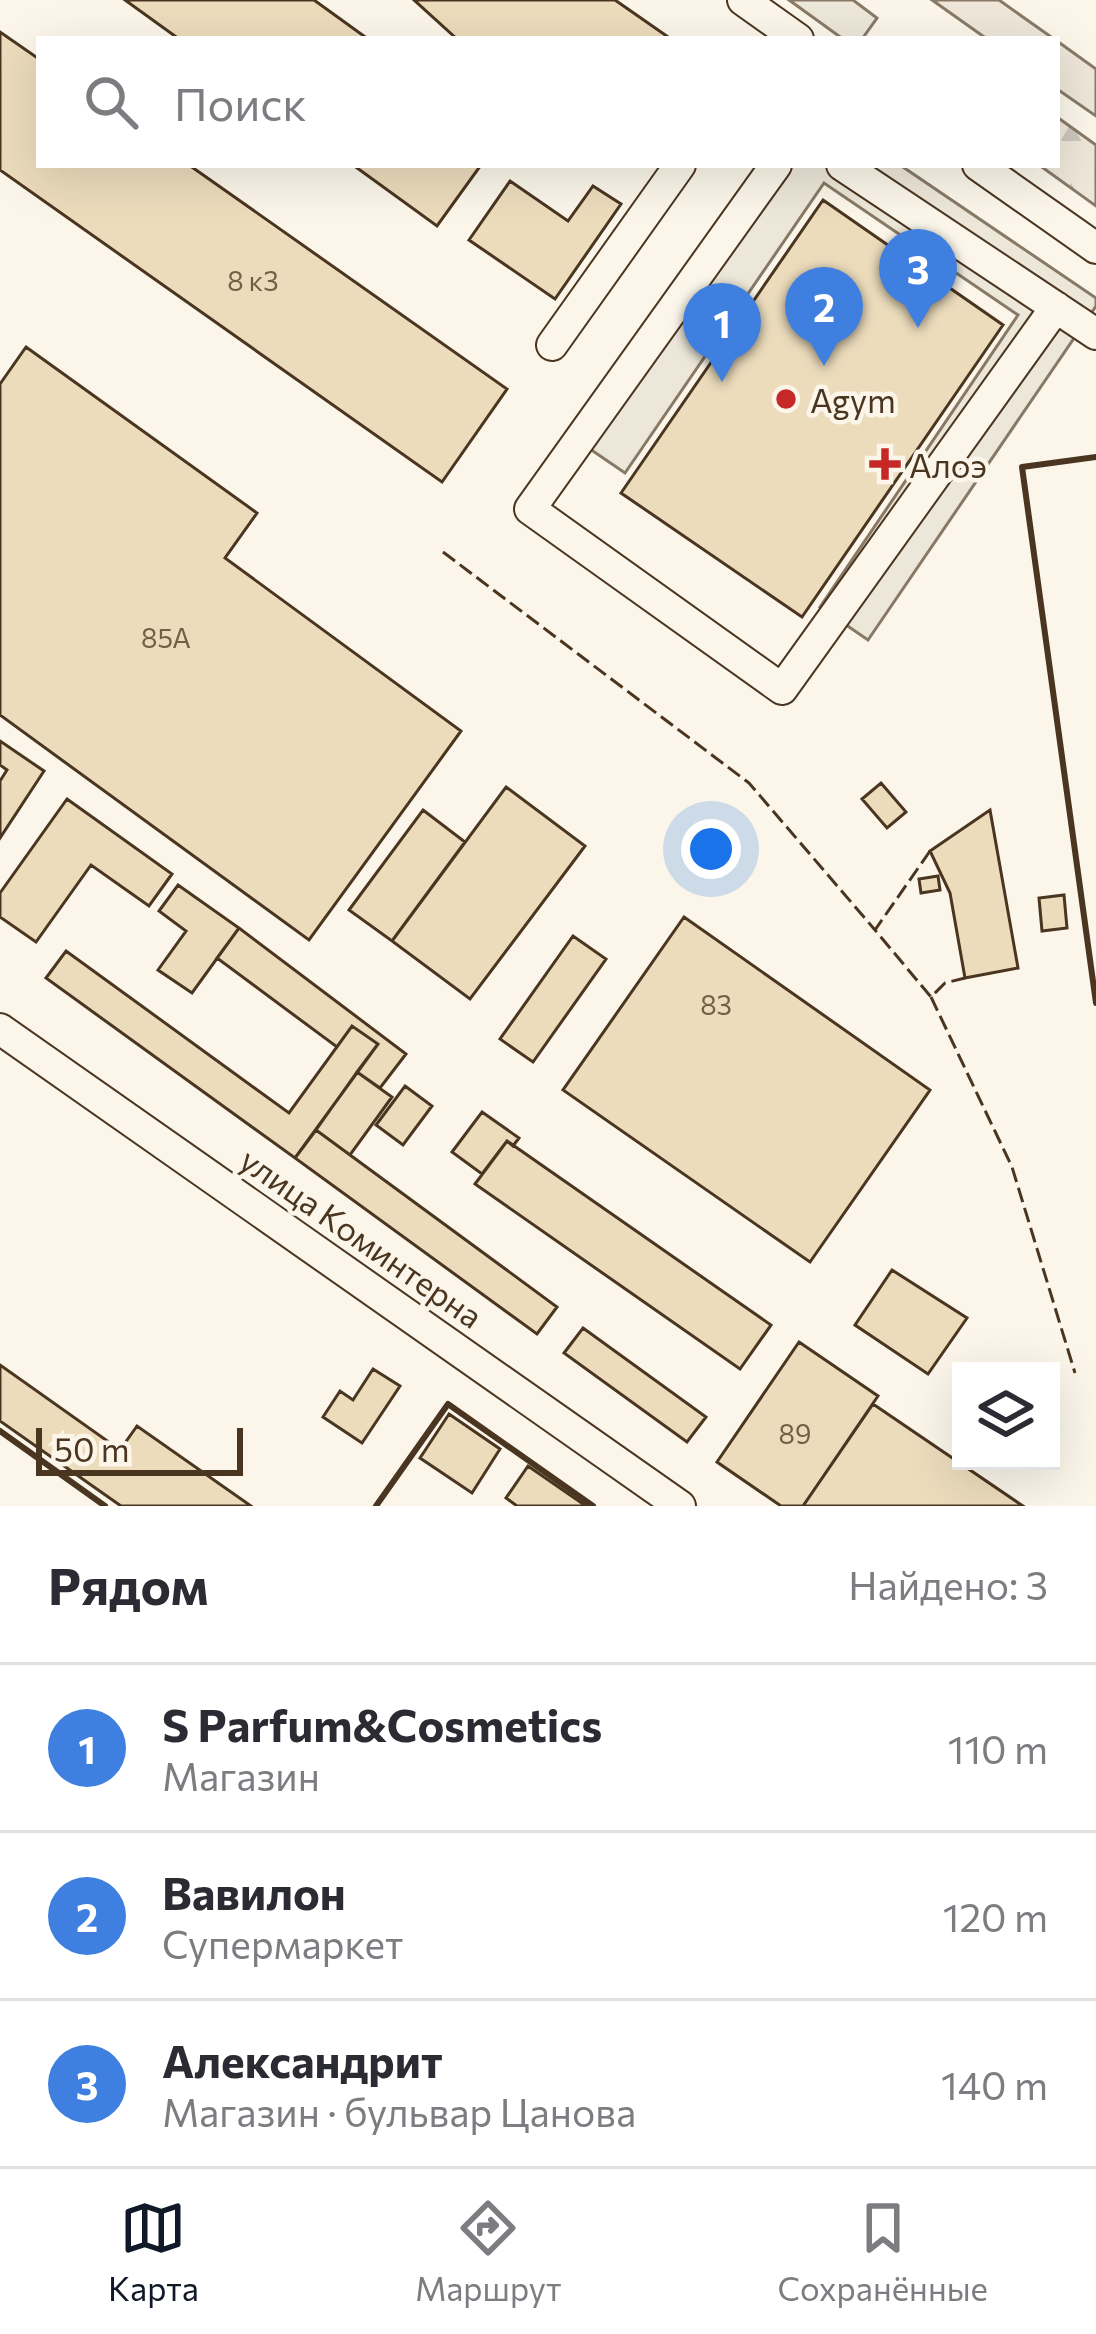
<!DOCTYPE html>
<html lang="ru">
<head>
<meta charset="utf-8">
<style>
	body { margin:0; font-family:Commissioner,sans-serif; background:#f7f7f7; color:#2b2b33 }
	.controls { position:absolute; right:36px; bottom:36px; display:grid; overflow:hidden; border-radius:0px; box-shadow:0 12px 48px #0002 }
	.controls button { width:108px; height:108px; display:grid; place-items:center; padding:0; border:0; border-bottom:3px solid #e1e1e2; background:#fff; color:#2b2b33; font:60px sans-serif }
	.scale { position:absolute; left:36px; bottom:30px; width:207px; box-sizing:border-box; padding-left:12px; border:6px solid #4a3520; border-top:0; font-size:33px; line-height:42px; white-space:nowrap; color:#4a3520; -webkit-text-stroke:9px #fbf6e9; paint-order:stroke }
	.you { position:absolute; left:711px; top:849px; width:42px; height:42px; margin:-30px; border:9px solid #fff; border-radius:50%; background:#1a73e8; box-shadow:0 0 0 18px #1a73e833 }
	.badge { display:grid; place-items:center; width:78px; height:78px; border-radius:50%; background:#111827; color:#fff; font-size:39px; font-weight:700 }
	.pin { position:absolute; translate:-50% -99px; filter:drop-shadow(0 3px 6px #0008) }
	.pin::after { content:''; position:absolute; top:63px; width:42px; height:36px; background:inherit; clip-path:polygon(0 0,100% 0,50% 100%) }
	.list { margin:0; padding:0; list-style:none }
	h2 { display:flex; justify-content:space-between; align-items:center; height:156px; margin:0; padding:0 48px; font-size:51px }
	h2 small { font-size:39px; font-weight:400; color:#7c7c81 }
	.list li { display:grid; grid-template-columns:78px 1fr auto; gap:36px; align-items:center; box-sizing:border-box; height:168px; padding:0 48px; border-top:3px solid #e1e1e2 }
	.list b { display:block; font-size:45px; white-space:nowrap }
	.list p { margin:0; font-size:39px; white-space:nowrap; color:#7c7c81 }
	.list em { font-size:39px; font-style:normal; color:#7c7c81 }
	.icon { flex:none; width:66px; height:66px; fill:none; stroke:currentColor; stroke-width:2; stroke-linecap:round; stroke-linejoin:round }
	.map { position:relative; flex:none; width:1096px; height:1506px; overflow:hidden }
	.search { position:absolute; background:#fff; box-shadow:0 12px 48px #0002; left:36px; right:36px; top:36px; height:132px; display:flex; align-items:center; gap:30px; box-sizing:border-box; padding:0 42px; border-radius:0px; color:#7c7c81; font-size:45px }
	.sheet { height:660px; background:#fff }
	nav { display:flex; justify-content:space-around; align-items:center; box-sizing:border-box; height:168px; border-top:3px solid #e1e1e2; background:#fff; font-size:33px; color:#7c7c81 }
	nav a { display:grid; justify-items:center; gap:6px }
	nav .on { color:#111827 }
	.map>svg:first-child { display:block }
	.green { fill:#ede6d9; stroke:#887966; stroke-width:3 }
	.forest { fill:url(#forest-firs); stroke:#887966; stroke-width:3 }
	.parking { fill:#ede7d9; stroke:#887966; stroke-width:3 }
	.building { fill:#ecdcbc; stroke:#4a3520; stroke-width:3 }
	.lines { fill:none; stroke-linecap:round; stroke-linejoin:round }
	.minor-casing { stroke:#4a3520; stroke-width:34 }
	.minor { stroke:#fbf6e9; stroke-width:30 }
	.fence { stroke:#4a3520; stroke-width:3; stroke-dasharray:15 6; stroke-linecap:butt }
	.wall { stroke:#4a3520; stroke-width:6 }
	.poi-dot { fill:#c62828; stroke:#fbf6e9; stroke-width:4.5 }
	.labels { text-anchor:middle; dominant-baseline:central; stroke-width:9; stroke-linejoin:round; paint-order:stroke }
	.number-label { font-size:27px; fill:#725f47 }
	.poi-label { font-size:33px; fill:#4a3520; stroke:#fbf6e9; text-anchor:start }
	.street-label { font-size:33px; fill:#4a3520; stroke:#fbf6e9 }
</style>
</head>
<body>
<div class="map">
<svg width="1096" height="1506" viewBox="0 0 1096 1506">
	<defs>
		<pattern id="forest-firs" width="22" height="20" patternUnits="userSpaceOnUse" patternTransform="scale(3)"><rect width="22" height="20" fill="#ede6d9"/><path d="M5 1l3.5 6h-7zM16 11l3.5 6h-7z" fill="#cdc6ba"/></pattern>
	</defs>
	<rect width="100%" height="100%" fill="#fbf6e9"/>
	<!-- green -->
	<path class="green" d="M932,0H999L1054,39H987Z
		M1057,41L1096,69V116L1057,89Z"/>
	<!-- forest -->
	<path class="forest" d="M1057,117L1096,145V206L1039,165H1057Z"/>
	<!-- parking -->
	<path class="parking" d="M789,0H853L877,18L862,39H843Z
		M761,165H900L1096,298V306L868,640L820,607L1018,315L824,183L625,473L574,438Z"/>
	<!-- building -->
	<path class="building" d="M125,0H314L368,39H179Z
		M414,0H615L671,39H457Z
		M0,32L39,59V165H189L507,389L442,482L0,170Z
		M353,165H481L437,226Z
		M510,181L568,221L593,186L621,204L555,299L469,240Z
		M823,200L1003,325L802,617L621,493Z
		M26,347L257,513L225,558L461,731L309,940L0,715V384Z
		M0,741L44,771L0,838V781L7,770L0,765Z
		M881,783L906,812L887,828L862,799Z
		M506,787L585,846L470,999L392,941Z
		M67,799L172,874L149,906L91,865L36,942L0,917V893Z
		M423,810L465,842L392,941L349,910Z
		M990,810L1018,968L965,978L950,893L930,851Z
		M938,876L940,890L921,893L919,879Z
		M178,885L239,928L192,993L158,970L186,931L159,911Z
		M1064,895L1067,928L1042,931L1039,898Z
		M684,917L930,1090L810,1262L563,1090Z
		M239,928L406,1054L380,1088L357,1072L378,1044L352,1026L337,1047L217,958Z
		M573,936L606,959L533,1062L500,1039Z
		M66,951L289,1113L352,1026L378,1044L295,1158L46,978Z
		M357,1072L392,1097L350,1155L316,1130Z
		M405,1086L432,1106L403,1145L376,1125Z
		M482,1112L519,1138L513,1146L507,1141L482,1174L452,1152Z
		M316,1130L557,1307L537,1334L295,1158Z
		M507,1141L771,1325L740,1369L475,1184Z
		M892,1270L967,1318L928,1374L855,1325Z
		M583,1328L706,1417L687,1442L564,1353Z
		M799,1342L878,1396L803,1506H781L717,1462Z
		M0,1365L120,1450L137,1426L251,1506H121L0,1421Z
		M373,1369L400,1386L362,1443L323,1417L340,1391L353,1400Z
		M873,1404L1023,1506H803Z
		M449,1414L500,1449L472,1493L420,1458Z
		M528,1466L586,1506H517L506,1498Z"/>
	<g class="lines">
		<!-- minor casing -->
		<g class="minor-casing">
			<path id="minor" d="M743,0L798,39
				M776,165L530,509L782,689L1056,307
				M842,165L1096,334
				M978,165L1096,248
				M552,345L680,165
				M0,1029L680,1506"/>
		</g>
		<!-- minor -->
		<use href="#minor" class="minor"/>
		<!-- fence -->
		<path class="fence" d="M443,552L749,783L875,930
			M930,851L875,930L931,997L945,983L965,978
			M931,997L1012,1167L1075,1373"/>
		<!-- wall -->
		<path class="wall" d="M1096,457L1022,467L1096,1003
			M0,1431L105,1506
			M376,1506L448,1404L593,1506"/>
	</g>
	<!-- markers -->
	<g class="poi-dot">
		<circle cx="786" cy="399" r="12"/>
		<path d="M879 446h12v12h12v12h-12v12h-12v-12h-12v-12h12z"/>
	</g>
	<g class="labels">
		<!-- number labels -->
		<g class="number-label">
			<text x="253" y="280">8 к3</text>
			<text x="166" y="637">85А</text>
			<text x="716" y="1004">83</text>
			<text x="795" y="1433">89</text>
		</g>
		<!-- poi labels -->
		<g class="poi-label">
			<text x="810" y="399">Agym</text>
			<text x="909" y="464">Алоэ</text>
		</g>
		<!-- street labels -->
		<g class="street-label">
			<text transform="translate(362 1237) rotate(35)">улица Коминтерна</text>
		</g>
	</g>
</svg>
<div class="controls">
<button><svg class="icon" aria-label="layers" viewBox="0 0 24 24"><path d="M12 4l9 5-9 5-9-5zM3 14l9 5 9-5"/></svg></button>
</div>
<div class="scale">50 m</div>
<div class="you"></div>
<div class="pin badge" style="left:722px;top:382px;background:#3f7fe0">1</div>
<div class="pin badge" style="left:824px;top:366px;background:#3f7fe0">2</div>
<div class="pin badge" style="left:918px;top:328px;background:#3f7fe0">3</div>
<div class="search"><svg class="icon" aria-label="search" viewBox="0 0 24 24"><circle cx="10" cy="10" r="6"/><path d="M15 15l6 6"/></svg>Поиск</div>
</div>
<section class="sheet">
<h2>Рядом<small>Найдено: 3</small></h2>
<ul class="list">
<li><span class="badge" style="background:#3f7fe0">1</span><div><b>S Parfum&amp;Cosmetics</b><p>Магазин</p></div><em>110 m</em></li>
<li><span class="badge" style="background:#3f7fe0">2</span><div><b>Вавилон</b><p>Супермаркет</p></div><em>120 m</em></li>
<li><span class="badge" style="background:#3f7fe0">3</span><div><b>Александрит</b><p>Магазин · бульвар Цанова</p></div><em>140 m</em></li>
</ul>
</section>
<nav>
<a class="on"><svg class="icon" aria-label="map" viewBox="0 0 24 24"><path d="M3 6l6-2 6 2 6-2v14l-6 2-6-2-6 2zM9 4v14M15 6v14"/></svg>Карта</a>
<a><svg class="icon" aria-label="directions" viewBox="0 0 24 24"><path d="M12 3l9 9-9 9-9-9zM9 14v-3h6M13 9l2 2-2 2"/></svg>Маршрут</a>
<a><svg class="icon" aria-label="saved" viewBox="0 0 24 24"><path d="M7 4h10v16l-5-4-5 4z"/></svg>Сохранённые</a>
</nav>
</body>
</html>
